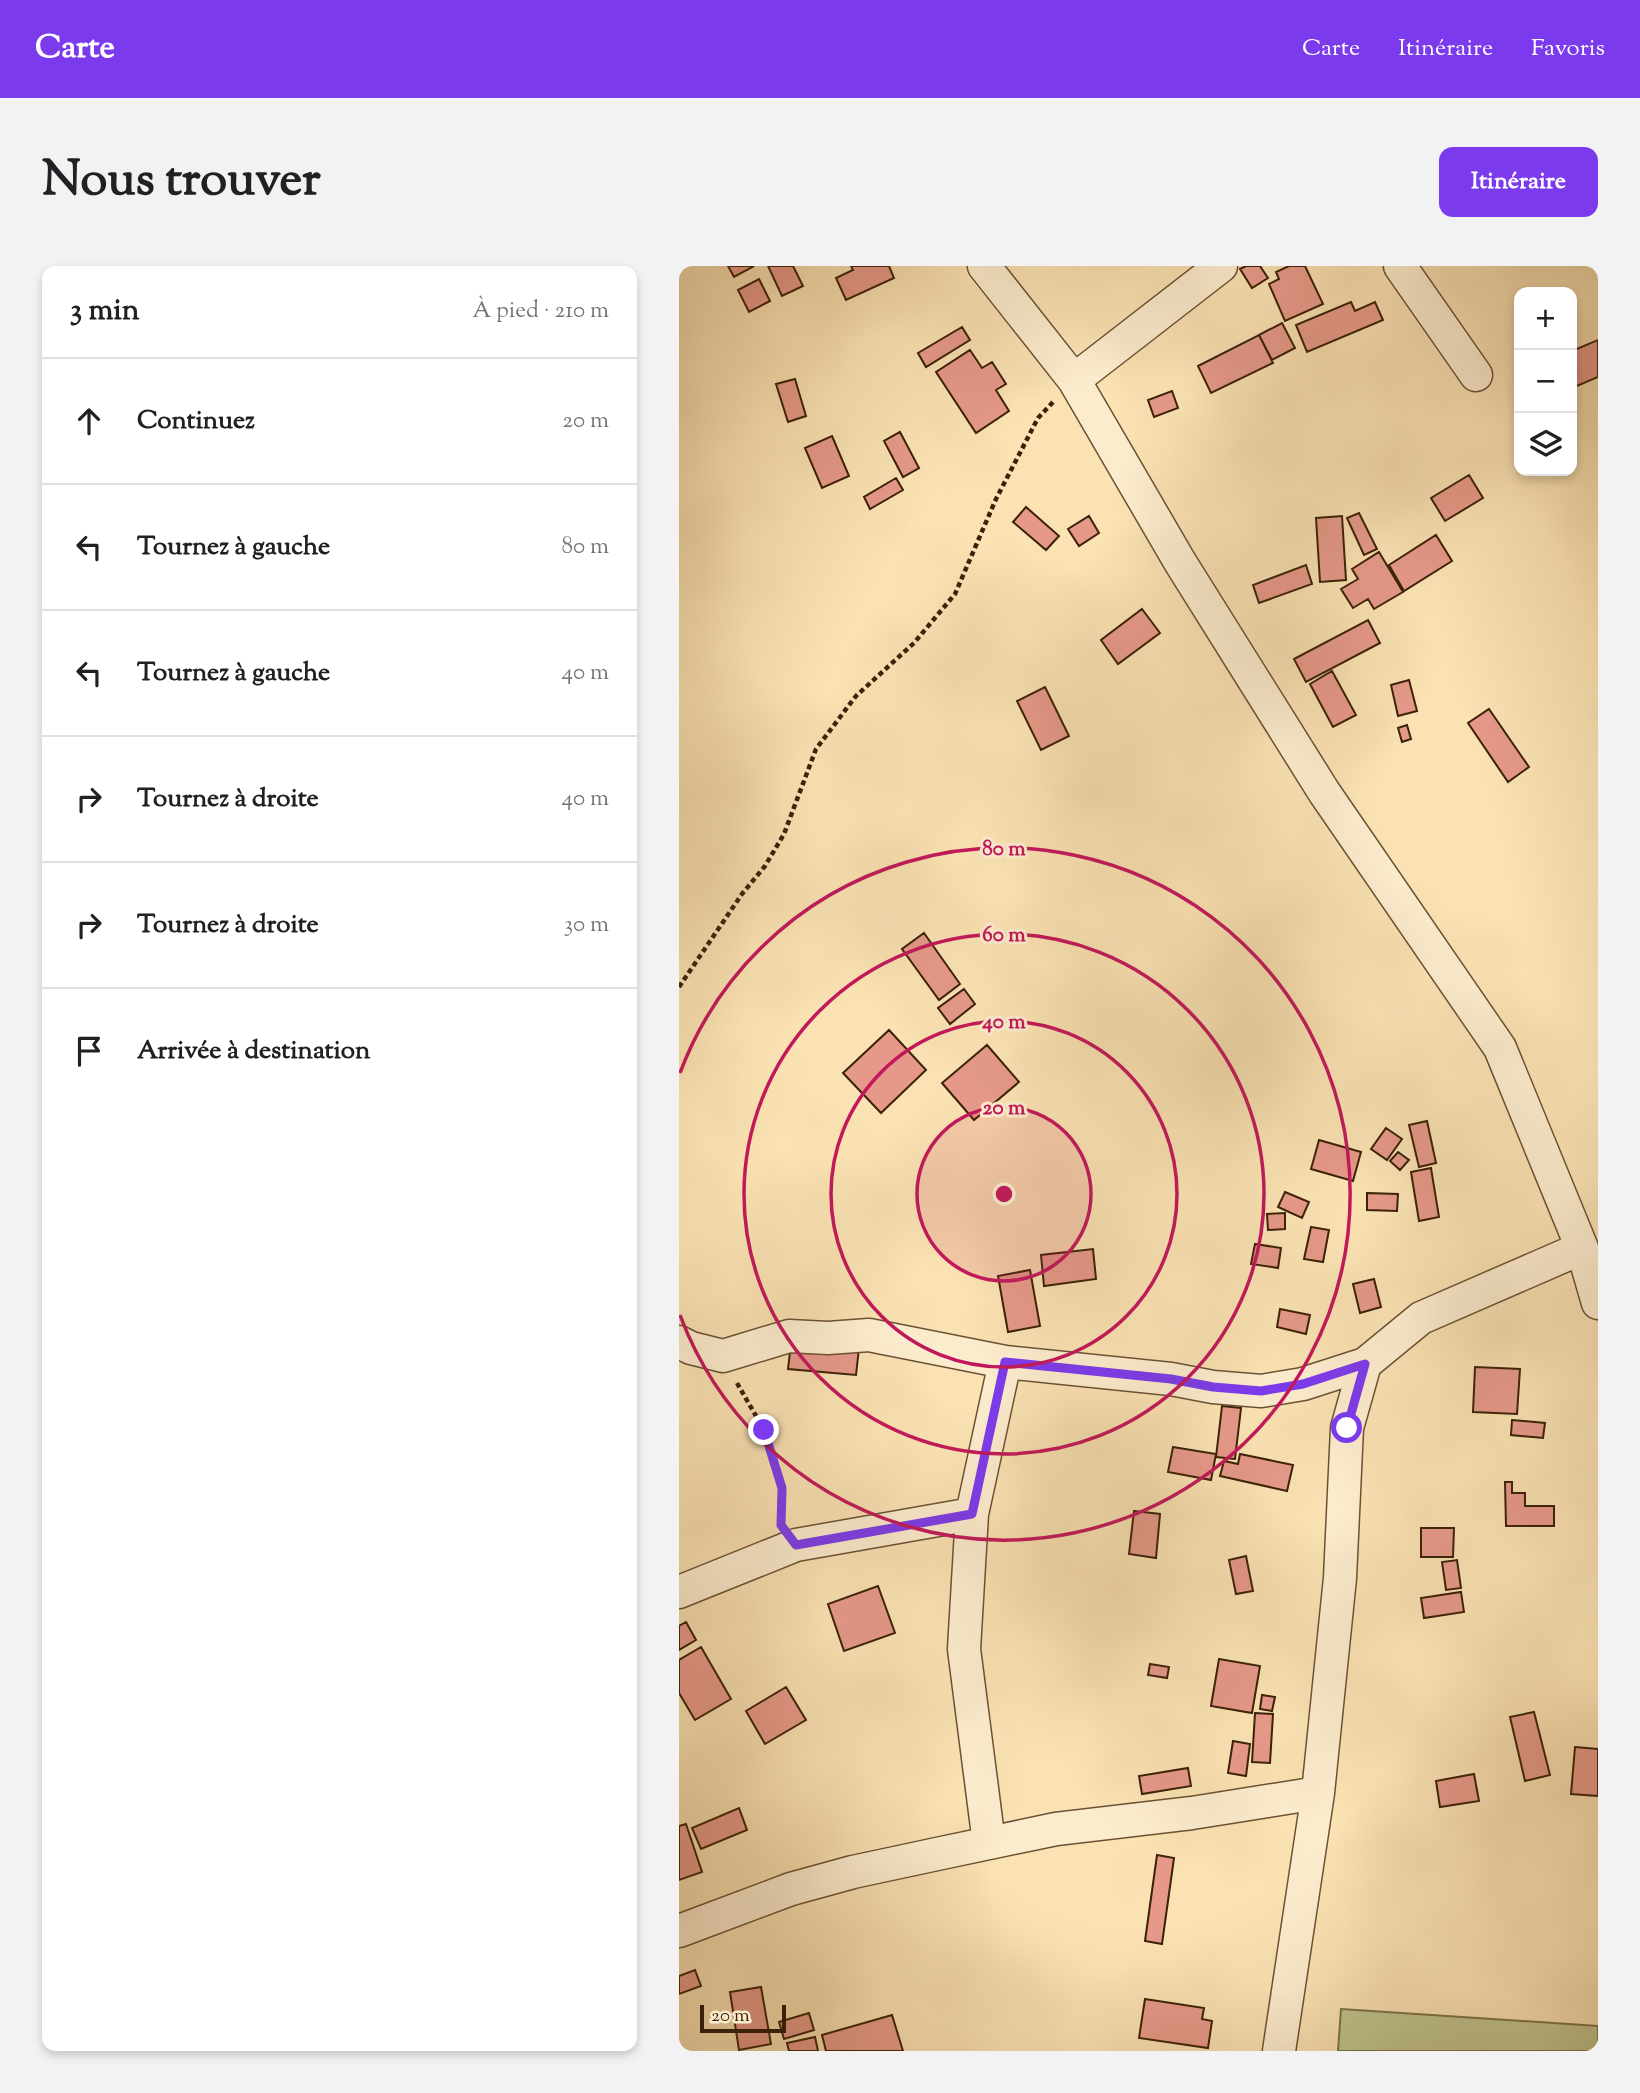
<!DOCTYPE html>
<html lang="fr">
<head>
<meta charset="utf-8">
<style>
	body { margin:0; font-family:"Sorts Mill Goudy",serif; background:#f2f2f2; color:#202124 }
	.controls { position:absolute; right:21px; top:21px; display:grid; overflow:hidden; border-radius:14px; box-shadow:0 4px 10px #0003 }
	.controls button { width:63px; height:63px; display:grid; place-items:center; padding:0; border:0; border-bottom:2px solid #e0e0e0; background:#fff; color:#202124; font:35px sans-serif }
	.scale { position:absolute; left:21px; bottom:18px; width:86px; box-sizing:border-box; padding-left:7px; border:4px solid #3b2108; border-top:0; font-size:19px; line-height:24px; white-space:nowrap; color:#3b2108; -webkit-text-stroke:5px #fcecce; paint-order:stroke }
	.stop { position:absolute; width:21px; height:21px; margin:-16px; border:5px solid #7c3aed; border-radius:50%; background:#fff }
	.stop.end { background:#7c3aed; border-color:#fff; box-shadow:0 2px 7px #0008 }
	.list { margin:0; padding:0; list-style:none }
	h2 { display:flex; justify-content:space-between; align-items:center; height:91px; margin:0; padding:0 28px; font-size:30px }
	h2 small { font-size:23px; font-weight:400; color:#757577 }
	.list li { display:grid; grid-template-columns:46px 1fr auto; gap:21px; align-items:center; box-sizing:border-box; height:126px; padding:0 28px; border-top:2px solid #e0e0e0 }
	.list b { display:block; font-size:26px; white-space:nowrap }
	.list em { font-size:23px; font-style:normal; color:#757577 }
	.icon { flex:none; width:38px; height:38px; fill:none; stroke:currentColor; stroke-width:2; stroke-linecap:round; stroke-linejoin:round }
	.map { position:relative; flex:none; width:919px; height:1785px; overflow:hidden; border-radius:14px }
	header { display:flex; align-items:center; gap:42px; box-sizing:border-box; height:98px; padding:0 35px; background:#7c3aed; color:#fff }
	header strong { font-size:33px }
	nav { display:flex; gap:38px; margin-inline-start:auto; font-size:24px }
	.intro { display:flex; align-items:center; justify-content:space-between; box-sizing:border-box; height:168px; padding:0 42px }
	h1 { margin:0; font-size:49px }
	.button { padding:18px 32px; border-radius:14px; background:#7c3aed; color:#fff; font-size:24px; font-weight:700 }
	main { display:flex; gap:42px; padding:0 42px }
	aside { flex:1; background:#fff; border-radius:14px; box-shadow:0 4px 10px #0003 }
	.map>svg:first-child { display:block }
	.green { fill:#bfc38c; stroke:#7d724a; stroke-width:2 }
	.building { fill:#e69989; stroke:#3b2108; stroke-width:2 }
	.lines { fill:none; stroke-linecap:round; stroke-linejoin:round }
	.minor-casing { stroke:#6b5133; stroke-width:35 }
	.path { stroke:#3b2108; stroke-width:4.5; stroke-dasharray:5 3.5; stroke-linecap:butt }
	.minor { stroke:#fcecce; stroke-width:32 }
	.route { stroke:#7c3aed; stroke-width:9 }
	.ring { fill:none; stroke:#c2185b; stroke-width:3.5 }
	.centre { fill:#c2185b; stroke:#fcecce; stroke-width:3.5 }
	.ring-label { font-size:21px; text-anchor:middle; font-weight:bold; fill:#c2185b; stroke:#fcecce; stroke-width:6; stroke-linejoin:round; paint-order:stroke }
</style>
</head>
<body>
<header>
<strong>Carte</strong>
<nav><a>Carte</a><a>Itinéraire</a><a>Favoris</a></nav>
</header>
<div class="intro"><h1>Nous trouver</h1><a class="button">Itinéraire</a></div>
<main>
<aside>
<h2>3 min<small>À pied · 210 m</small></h2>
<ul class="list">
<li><svg class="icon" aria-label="ahead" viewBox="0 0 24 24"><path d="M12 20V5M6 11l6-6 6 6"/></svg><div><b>Continuez</b></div><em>20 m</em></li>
<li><svg class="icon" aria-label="left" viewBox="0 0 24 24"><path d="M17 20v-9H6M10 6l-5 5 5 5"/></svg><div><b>Tournez à gauche</b></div><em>80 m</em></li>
<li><svg class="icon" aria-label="left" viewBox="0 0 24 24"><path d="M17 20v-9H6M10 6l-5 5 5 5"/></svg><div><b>Tournez à gauche</b></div><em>40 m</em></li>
<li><svg class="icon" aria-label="right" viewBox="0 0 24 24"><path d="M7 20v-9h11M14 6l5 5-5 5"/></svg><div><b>Tournez à droite</b></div><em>40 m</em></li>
<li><svg class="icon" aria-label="right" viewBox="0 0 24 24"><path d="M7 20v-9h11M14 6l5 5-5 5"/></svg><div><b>Tournez à droite</b></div><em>30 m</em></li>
<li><svg class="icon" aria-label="arrive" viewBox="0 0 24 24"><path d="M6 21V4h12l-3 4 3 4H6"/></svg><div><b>Arrivée à destination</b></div></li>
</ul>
</aside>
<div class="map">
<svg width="919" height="1785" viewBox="0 0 919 1785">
	<rect width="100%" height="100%" fill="#fae2b3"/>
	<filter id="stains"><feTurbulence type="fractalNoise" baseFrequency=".00286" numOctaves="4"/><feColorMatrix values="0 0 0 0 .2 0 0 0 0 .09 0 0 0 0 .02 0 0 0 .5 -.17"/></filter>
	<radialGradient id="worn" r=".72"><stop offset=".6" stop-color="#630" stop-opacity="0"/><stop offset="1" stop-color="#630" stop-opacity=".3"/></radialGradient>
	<!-- green -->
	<path class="green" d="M662,1743L919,1760V1785H659Z"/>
	<!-- building -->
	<path class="building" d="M49,0H75L55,11Z
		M89,0H114L124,20L103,30Z
		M172,0H210L215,12L167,34L157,12L174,4Z
		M567,0H581L589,12L573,22L561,3Z
		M610,0H626L644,38L606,55L590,18L600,13L597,6Z
		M80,13L91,35L70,46L59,24Z
		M672,36L676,45L696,36L704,54L628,86L617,59Z
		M603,57L616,82L593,94L580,69Z
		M283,61L291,74L247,101L239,87Z
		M580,69L594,97L532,127L519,100Z
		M919,74V111L893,122V85Z
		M291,84L303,102L313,96L327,118L317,124L330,145L297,167L257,106Z
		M116,113L127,150L109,156L97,118Z
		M493,125L499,142L475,151L469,134Z
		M221,166L240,202L224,211L205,175Z
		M153,170L170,210L143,222L126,182Z
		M790,209L804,232L766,255L752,232Z
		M217,212L224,224L191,243L185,231Z
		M347,241L380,270L367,284L334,256Z
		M680,247L698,283L685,289L668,252Z
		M410,250L420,267L400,280L389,263Z
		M663,250L667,314L641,316L637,252Z
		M757,269L773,295L725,325L710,299Z
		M700,286L724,326L695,343L689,333L674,342L662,323L679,313L673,303Z
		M627,299L633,318L580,337L574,319Z
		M463,343L481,367L439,398L422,374Z
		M689,354L701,377L627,416L615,393Z
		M653,405L677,449L654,461L631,418Z
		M730,414L738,445L719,450L712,419Z
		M366,421L390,470L362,484L338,435Z
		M810,443L850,501L829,516L789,457Z
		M728,459L732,473L723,476L719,462Z
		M245,667L281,718L260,734L223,683Z
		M285,723L296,738L271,758L259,742Z
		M210,764L247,804L202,847L164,807Z
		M308,779L340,816L295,854L263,817Z
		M748,855L757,897L740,901L730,859Z
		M707,862L723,873L708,894L692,883Z
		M640,874L682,886L674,915L632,903Z
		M719,886L730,894L721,904L711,895Z
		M752,902L760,951L740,955L732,906Z
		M606,926L630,936L623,952L599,941Z
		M688,927L719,928L718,945L688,944Z
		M606,947V963L589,964L588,948Z
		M632,961L650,964L644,996L625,993Z
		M576,978L602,982L599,1002L572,998Z
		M414,983L417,1013L365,1020L362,989Z
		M351,1004L361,1060L329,1066L319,1010Z
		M695,1013L702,1041L681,1047L674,1018Z
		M601,1043L631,1049L627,1068L598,1061Z
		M112,1077L180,1082L177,1109L109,1103Z
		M796,1101L841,1103L838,1148L794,1146Z
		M543,1140L562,1142L556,1193L537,1191Z
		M833,1154L866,1157L864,1172L832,1169Z
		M494,1181L537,1188L532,1214L489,1206Z
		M561,1188L614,1199L608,1225L541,1210L545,1195L559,1198Z
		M826,1216H833V1227H846V1240H875V1260H827Z
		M455,1245L481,1248L477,1292L450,1288Z
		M742,1262H775L774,1291H742Z
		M567,1290L574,1325L557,1328L550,1294Z
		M778,1294L782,1322L767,1324L763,1296Z
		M199,1320L216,1367L165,1385L149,1338Z
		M782,1326L785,1346L745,1352L742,1332Z
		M7,1356L17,1374L0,1384V1360Z
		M22,1381L52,1433L16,1454L0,1427V1394Z
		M540,1393L581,1400L573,1447L532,1440Z
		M471,1398L490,1401L488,1412L469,1409Z
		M107,1421L127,1454L86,1478L67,1445Z
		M583,1429L596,1431L593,1445L581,1443Z
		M855,1446L871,1509L846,1515L831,1451Z
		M576,1447L594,1448L591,1497L573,1496Z
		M554,1475L571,1478L567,1510L549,1507Z
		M896,1481L919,1483V1530L892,1528Z
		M509,1502L512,1520L463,1528L460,1510Z
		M795,1508L800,1535L761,1541L757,1515Z
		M60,1542L68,1564L22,1583L13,1562Z
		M7,1558L23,1606L0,1614V1560Z
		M478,1589L495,1592L483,1678L466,1675Z
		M16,1704L22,1720L0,1728V1710Z
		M82,1721L92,1778L60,1784L51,1726Z
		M466,1733L525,1742L523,1753L533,1755L529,1782L460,1772Z
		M130,1747L135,1764L105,1773L100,1756Z
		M213,1749L224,1785H147L143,1769Z
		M136,1771L139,1785H110L108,1777Z"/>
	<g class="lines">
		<!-- minor casing -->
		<g class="minor-casing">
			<path id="minor" d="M305,0L395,114L501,296L645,526L821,782L903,982L919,1037
				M721,0L797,109
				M395,114L542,0
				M0,1076L12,1082L44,1090L110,1070L149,1072L190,1069L326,1096L492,1113L534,1121L582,1125L624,1118L686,1098
				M293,1248L326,1096
				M0,1326L117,1279L293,1248L285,1383L310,1577
				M0,1665L112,1623L174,1606L258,1588L377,1563L513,1547L639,1527
				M600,1785L639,1527L661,1312L668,1162L686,1098L742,1052L903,982"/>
		</g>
		<!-- path -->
		<path class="path" d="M0,721L63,628L86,600L105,568L137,483L177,430L235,377L276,328L317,233L359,152L375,135
			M58,1117L85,1164L103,1222L102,1252"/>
		<!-- minor -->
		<use href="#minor" class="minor"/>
	</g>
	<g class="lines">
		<!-- route -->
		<path class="route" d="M85,1164L103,1222L102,1259L117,1279L293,1248L326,1096L492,1113L534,1121L582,1125L624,1118L686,1098L668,1162"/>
	</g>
	<!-- distance rings -->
	<circle cx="325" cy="928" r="87" fill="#c2185b" fill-opacity=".12"/>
	<g class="ring">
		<circle cx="325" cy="928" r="87"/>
		<circle cx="325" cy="928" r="173"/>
		<circle cx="325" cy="928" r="260"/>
		<path d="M1 807A346 346 0 1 1 1 1049"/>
	</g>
	<circle cx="325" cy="928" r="10" class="centre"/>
	<g class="ring-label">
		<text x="325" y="589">80 m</text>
		<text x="325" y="675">60 m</text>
		<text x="325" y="762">40 m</text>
		<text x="325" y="848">20 m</text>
	</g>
	<rect width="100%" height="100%" filter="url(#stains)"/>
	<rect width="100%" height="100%" fill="url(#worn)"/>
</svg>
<div class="controls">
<button>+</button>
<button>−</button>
<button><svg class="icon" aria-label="layers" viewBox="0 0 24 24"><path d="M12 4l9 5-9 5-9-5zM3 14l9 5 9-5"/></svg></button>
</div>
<div class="scale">20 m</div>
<div class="stop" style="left:668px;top:1162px"></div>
<div class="stop end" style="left:85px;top:1164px"></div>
</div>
</main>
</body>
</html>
